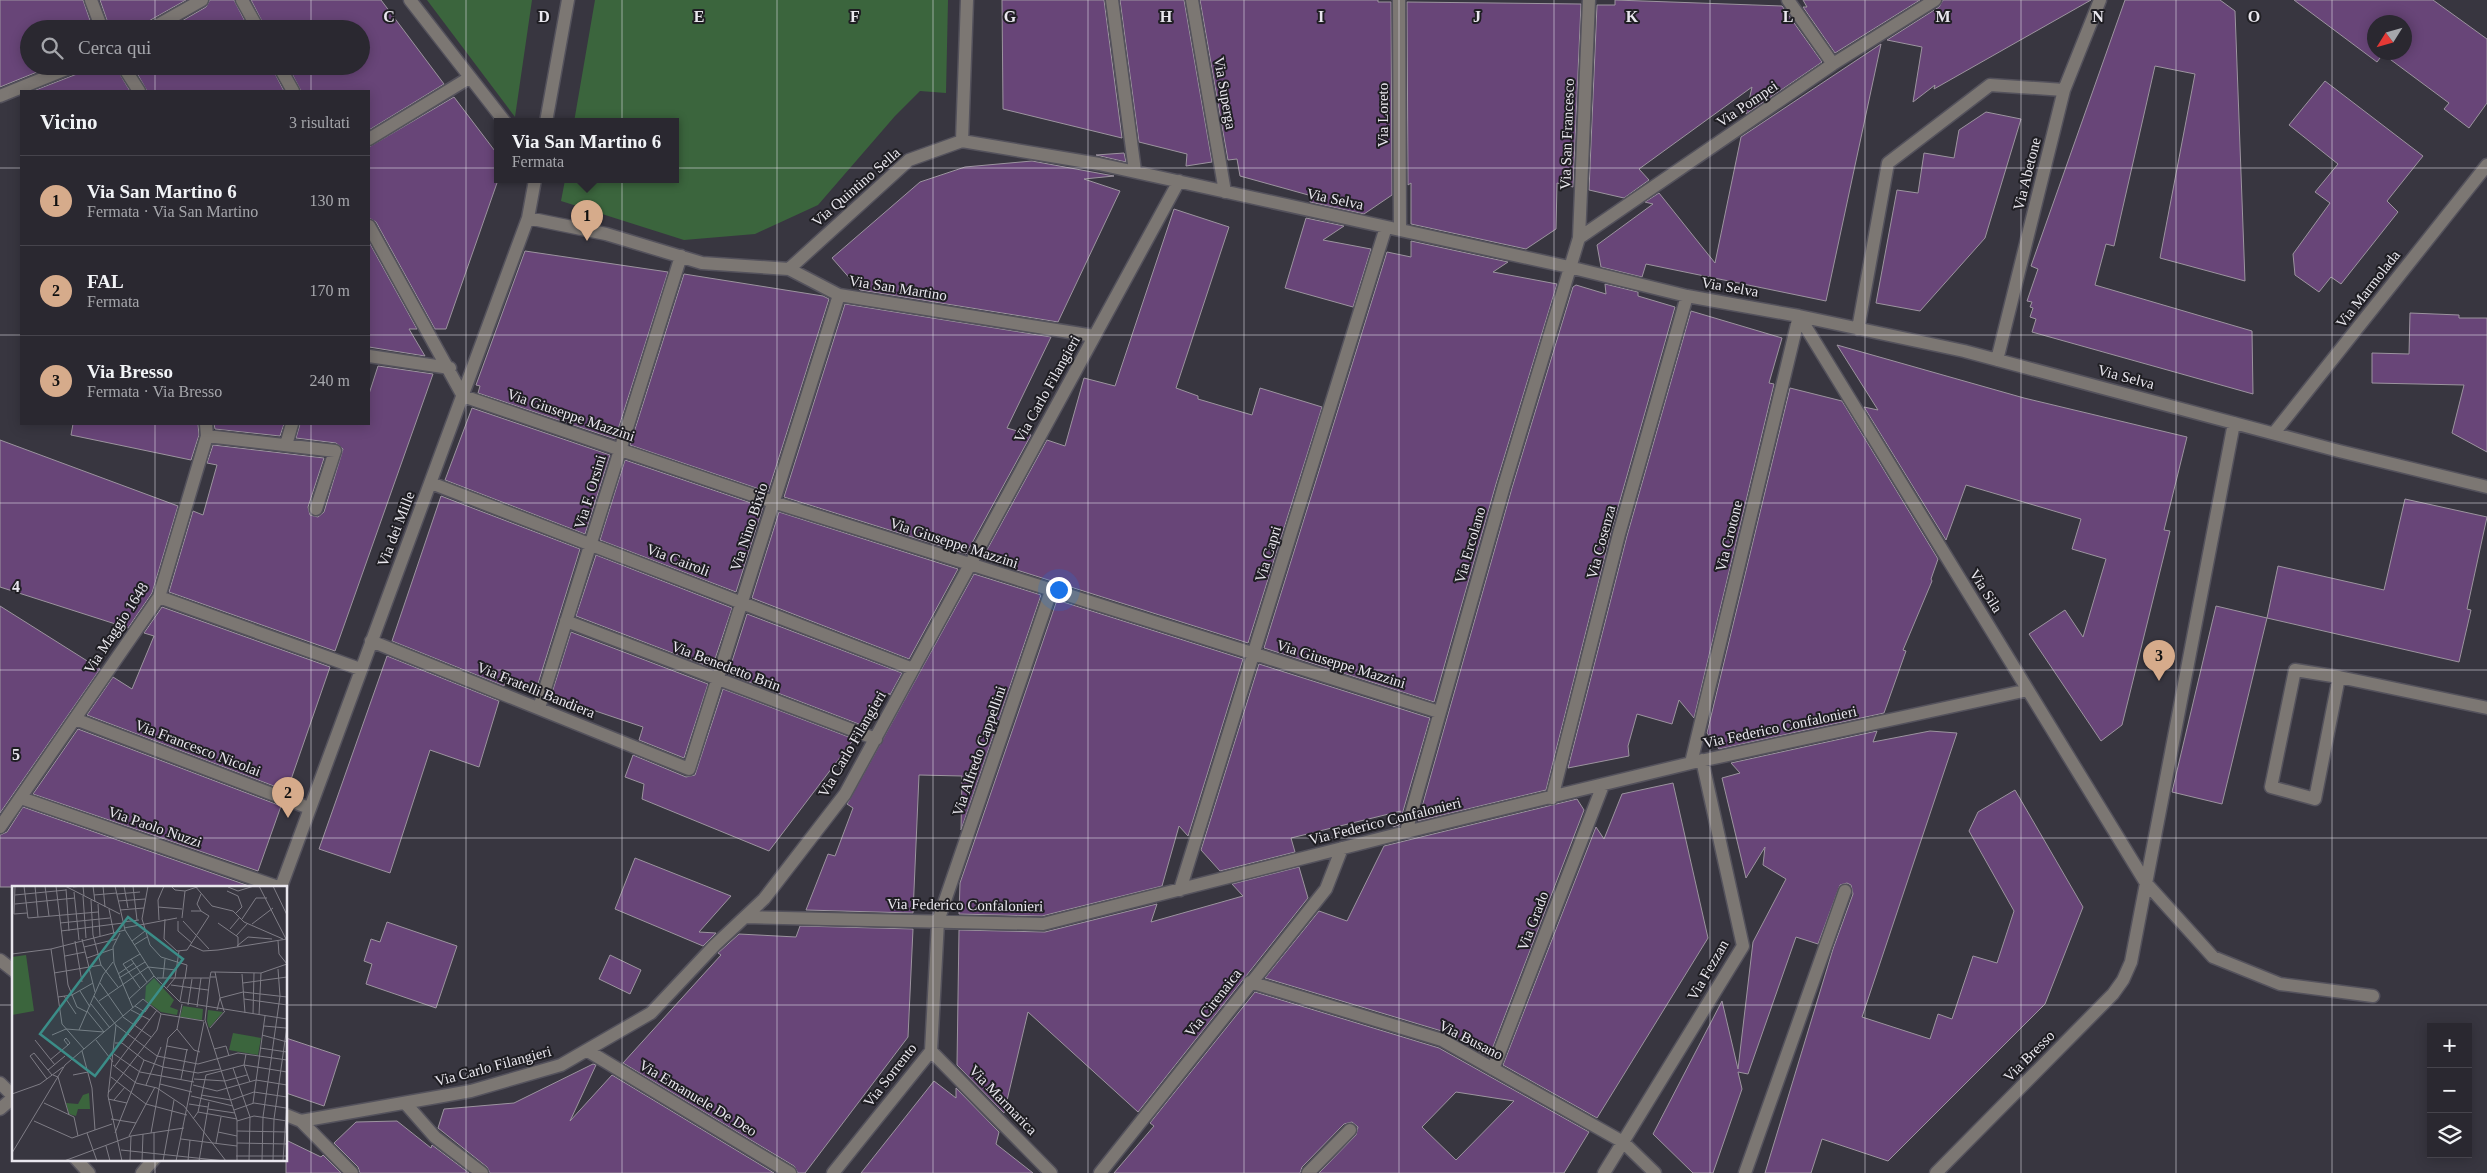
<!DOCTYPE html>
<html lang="it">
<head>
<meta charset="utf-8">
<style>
	body { margin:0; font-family:"Times New Roman",serif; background:#36343c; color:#f1f3f6 }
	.controls { position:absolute; right:15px; bottom:15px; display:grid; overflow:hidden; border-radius:0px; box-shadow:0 2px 12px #0003 }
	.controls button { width:45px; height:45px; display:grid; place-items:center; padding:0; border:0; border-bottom:1px solid #46444c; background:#2a2830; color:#f1f3f6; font:25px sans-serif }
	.compass { position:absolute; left:2367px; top:15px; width:45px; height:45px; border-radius:50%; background:#2a2830; box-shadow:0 2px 12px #0003; rotate:233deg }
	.you { position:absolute; left:1058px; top:589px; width:18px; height:18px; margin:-12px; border:4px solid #fff; border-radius:50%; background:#1a73e8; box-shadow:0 0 0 8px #1a73e833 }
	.badge { display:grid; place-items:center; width:32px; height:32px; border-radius:50%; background:#d6ab8b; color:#111; font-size:16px; font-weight:700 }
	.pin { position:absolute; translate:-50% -41px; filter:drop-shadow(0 1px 2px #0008) }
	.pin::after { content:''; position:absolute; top:26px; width:18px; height:15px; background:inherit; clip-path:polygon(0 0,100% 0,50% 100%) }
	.popup { position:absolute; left:494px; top:118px; width:185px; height:65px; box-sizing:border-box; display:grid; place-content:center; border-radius:0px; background:#2a2830; filter:drop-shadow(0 1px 4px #0005); font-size:16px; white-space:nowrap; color:#a5a6ab }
	.popup b { font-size:19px; color:#f1f3f6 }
	.popup::after { content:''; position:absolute; left:50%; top:100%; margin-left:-10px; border:10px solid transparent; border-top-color:#2a2830 }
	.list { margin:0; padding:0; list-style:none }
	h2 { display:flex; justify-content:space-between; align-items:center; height:65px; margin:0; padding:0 20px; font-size:21px }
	h2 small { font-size:16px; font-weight:400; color:#a5a6ab }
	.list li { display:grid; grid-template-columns:32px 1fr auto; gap:15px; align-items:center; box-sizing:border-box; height:90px; padding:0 20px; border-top:1px solid #46444c }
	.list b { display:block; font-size:19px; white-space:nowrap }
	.list p { margin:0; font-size:16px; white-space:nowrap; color:#a5a6ab }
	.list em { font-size:16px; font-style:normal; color:#a5a6ab }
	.icon { flex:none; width:28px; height:28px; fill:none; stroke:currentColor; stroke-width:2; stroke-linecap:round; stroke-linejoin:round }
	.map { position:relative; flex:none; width:2487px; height:1173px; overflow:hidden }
	.search { position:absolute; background:#2a2830; box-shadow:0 2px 12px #0003; left:20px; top:20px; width:350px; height:55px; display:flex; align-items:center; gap:12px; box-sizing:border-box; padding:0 18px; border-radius:28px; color:#a5a6ab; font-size:19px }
	.panel { position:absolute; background:#2a2830; box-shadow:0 2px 12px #0003; left:20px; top:90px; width:350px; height:335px; border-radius:0px }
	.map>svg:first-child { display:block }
	.green { fill:#3b653d }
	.building { fill:#684578; stroke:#9c949f; fill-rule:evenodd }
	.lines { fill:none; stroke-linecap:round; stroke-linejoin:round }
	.minor-casing { stroke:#54525c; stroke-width:15 }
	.minor { stroke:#7c7773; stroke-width:12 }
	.grid { fill:none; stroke:#e9e7ee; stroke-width:1; stroke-opacity:0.55 }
	.labels { text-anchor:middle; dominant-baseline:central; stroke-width:4; stroke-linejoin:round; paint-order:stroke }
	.street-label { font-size:15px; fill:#e9e7ee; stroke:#1f1e23 }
	.inset-road { fill:none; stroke:#7f7d86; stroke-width:1 }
	.view { fill:#3b8d88; fill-opacity:0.15; stroke:#3b8d88; stroke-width:2.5 }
	.inset-edge { fill:none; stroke:#e9e7ee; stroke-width:2.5 }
	.grid-label { font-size:16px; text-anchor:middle; font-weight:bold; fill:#e9e7ee; stroke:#1f1e23; stroke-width:4; stroke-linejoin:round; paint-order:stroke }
</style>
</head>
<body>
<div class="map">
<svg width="2487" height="1173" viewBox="0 0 2487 1173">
	<rect width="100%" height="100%" fill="#383640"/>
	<!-- green -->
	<path class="green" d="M427,0H532L515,117Z
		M595,0H948L946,93L920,91L895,116L818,205L755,234L684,240L561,201L565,180H676V122H574Z"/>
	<!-- building -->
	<path class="building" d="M0,0H83L93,29H29V66H52L0,87Z
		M100,0H186L147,22L143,29H110Z
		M210,0H234L249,29H168L206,7Z
		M251,0H381L444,84L369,130V91H301L288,66H361V29H266Z
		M1002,0H1104L1122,138L1003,109Z
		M1120,0H1184L1212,162L1186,166L1187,154L1139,142Z
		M1200,0H1378V2H1391L1392,195L1364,214L1310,202L1312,196L1240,176L1237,159L1228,160Z
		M1615,0L1782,6L1822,62L1746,114L1752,87L1639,169L1649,180L1624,198L1589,190L1597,5H1615Z
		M1803,0H1920L1835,53L1803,7H1807Z
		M1943,0H2091L1934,89L1935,85L1913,102L1922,47L1887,40L1939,7Z
		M2125,0H2220L2235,11L2245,281L2160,258L2195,74L2155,66L2114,246L2106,244L2095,285L2252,331L2253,394L2032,332L2036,319L2030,317L2033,308L2030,307L2032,302L2027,301L2038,269L2031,266Z
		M2294,0H2433L2487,39V103L2469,128L2444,109L2449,103L2383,54L2377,62ZM2374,22H2404V52H2374Z
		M1407,2L1581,4L1573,187L1557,183L1556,229L1526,249L1411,224V183L1408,185Z
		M1881,44L1826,301L1646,264L1642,277L1601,267L1597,245L1653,204L1645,202L1659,193L1715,263L1741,137Z
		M82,66H115L130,91H33L77,74Z
		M133,66H271L284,91H147Z
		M2325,81L2423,156L2387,201L2398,212L2341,284L2331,277L2319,292L2295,275L2293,254L2330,203L2315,192L2338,164L2289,125Z
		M454,97L498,155V180L446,329H435L376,222L369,218V147Z
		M1986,112L2021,119L1985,238L1920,311L1876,303L1897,190L1918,193L1924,153L1954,158L1959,130Z
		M1124,153L1126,162L1096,155Z
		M1032,161L1114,176L1084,179L1120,191L1058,322L860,290L832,258L920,182L965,167Z
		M1174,209L1229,227L1176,388L1198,396V399L1252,415L1260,388L1322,407L1248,643L982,559L1047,440L1065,446L1084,378L1115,386Z
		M1306,218L1344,226L1323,240L1371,249L1353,307L1285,288Z
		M1411,241L1508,262L1493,272L1557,284L1496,484L1434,702L1264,648L1387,252L1411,257Z
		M369,242L417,329H409L425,356L369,347Z
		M525,251L668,272L615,439L478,393L480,386L476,385Z
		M684,274L823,296L829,299L768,492L630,445Z
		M1605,284L1638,292V296L1675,307L1611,532L1546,790L1418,821L1512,488L1573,287L1576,285L1606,294Z
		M845,304L1051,337L1007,428L1031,435L966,554L784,497Z
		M1691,311L1782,338L1769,383L1774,384L1694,718L1679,700L1672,724L1637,714L1628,746L1629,756L1568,768L1627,536Z
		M2410,313L2459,315V318H2487V452L2452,433L2464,385L2372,383V353L2409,354Z
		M1837,345L2024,398L2187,437L2164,530L2170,531L2122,725L2101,741L2029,634L2065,610L2083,637L2106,559L2072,549L2081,519L1966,485L1946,540L1864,407L1878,410Z
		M378,366L433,374L335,651L169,592L193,511L203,515L217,465L207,463L213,445L324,458L308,507L310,515L318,517L324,512L343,449L336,443L296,438L300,424H369V394Z
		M1790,388L1842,401L1938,559L1931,579L1932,581L1903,650L1906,651L1884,713L1719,749L1707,733Z
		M472,408L610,455L585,534L445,480Z
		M73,424H198L199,435L191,460L71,435Z
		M214,424H284L280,436L215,429Z
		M0,440L178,506L152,593L128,628L0,587Z
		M625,460L763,507L736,592L600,540Z
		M441,496L580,549L536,690L506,679L504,686L392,641Z
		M2405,499L2487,517L2467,609L2471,610L2459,662L2267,618L2278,566L2384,590Z
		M779,512L958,569L909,659L752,598Z
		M596,555L732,608L712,668L576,616Z
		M974,574L1041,595L961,830L962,776L919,775L913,913L806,910L828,854L835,856L853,808L847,804Z
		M1057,600L1243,659L1188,836L1179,826L1162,886L1042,916L959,914L960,883Z
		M0,606L100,669L0,813Z
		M2216,606L2267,618L2222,804L2172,792Z
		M162,607L330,667L287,791L87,715L113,677L132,689L154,636L144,633Z
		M747,614L902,673L890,695L889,693L864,726L728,674Z
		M571,632L708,684L684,758L639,740L643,727L551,696Z
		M387,656L499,701L479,767L430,750L390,873L319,849Z
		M1259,664L1430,718L1399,825L1393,827L1401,811L1291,838L1295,852L1220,871L1201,850Z
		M723,689L854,739L769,851L642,799L644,784L625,777L633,755L686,777L695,775Z
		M78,729L281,806L258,871L33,794Z
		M1877,731L1873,742L1930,731L1957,733L1862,1017L1930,1039L1938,1014L1952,1019L1973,956L1997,963L2014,911L1969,831L1978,812L2015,790L2083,907L2045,1004L1888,1161L1822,1139L1811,1173H1765L1833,949L1853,894L1851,885L1847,883L1840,885L1818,944L1796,937L1748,1074L1738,1072L1742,1089L1713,1173H1693L1653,1134L1722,1001L1738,1069L1753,942L1786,879L1763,865L1765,847L1746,878L1722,778L1740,773L1731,763Z
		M1673,783L1708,938L1597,1118L1503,1065L1596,827L1604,839L1622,794Z
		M1577,799L1584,810L1489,1057L1445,1032L1265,978L1319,911L1347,921L1384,846Z
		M23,807L252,887H0V835L7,832Z
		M635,858L731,896L699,932L716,933L703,946L615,909Z
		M1299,867L1308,898L1138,1112L1028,1012L1004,1113L957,1065L959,930L1045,932L1157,904L1151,922L1243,896L1232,884Z
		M387,922L457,946L436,1008L366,984L372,964L364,961L371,939L380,942Z
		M800,926L913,929L908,1037L805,1173H798L794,1166L623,1063L721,955L718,953L739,934L796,937Z
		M610,955L641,970L630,994L599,979Z
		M1255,992L1439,1048L1589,1132L1564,1173H1319L1356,1135L1358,1127L1352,1122L1344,1124L1302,1167L1300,1173H1114L1154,1126L1150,1123ZM1456,1092L1514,1101L1456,1160L1422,1127Z
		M286,1038L340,1056L324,1106L286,1093Z
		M593,1064L596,1065L570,1121L612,1075L774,1173H490L487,1167L438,1128L444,1109L514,1103Z
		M934,1081L956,1098V1088L999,1132L996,1144L1033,1173H861Z
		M397,1121L431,1148L432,1145L469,1173H360L358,1167L334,1143L356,1122Z
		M286,1140L321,1157L323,1155L341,1173H286Z"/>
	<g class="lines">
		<!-- minor casing -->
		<g class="minor-casing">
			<path id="minor" d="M91,0L102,29
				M242,0L258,29
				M410,0L505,122
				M1112,0L1135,171
				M1192,0L1225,192
				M1399,0L1400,230
				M1788,0L1833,64
				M151,29L202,0
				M123,66L139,91
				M279,66L293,91
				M0,96L74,66
				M546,122L568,0
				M369,139L469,78
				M962,141L967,0
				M528,218L606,234L702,263L789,269L839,295L1094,336
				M369,226L463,396L773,502L1439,712
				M1579,238L1833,64L1935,0
				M789,269L909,160L962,141L1099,164L1569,267L1687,296L1799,316L1964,351L2339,451L2487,487
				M1799,316L2146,883L2213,957L2280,984L2373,996
				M1858,329L1888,163L1990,85L2064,90
				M369,356L450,368
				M1997,360L2064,90L2100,0
				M2274,433L2487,165
				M207,436L335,451L316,509
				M286,445L292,424
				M431,483L913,669
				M159,597L360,669
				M566,621L876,739
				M371,641L689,769L839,295
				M2295,670L2339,677L2315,799L2271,787Z
				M2339,677L2487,708
				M539,708L681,256
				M75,719L309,808
				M1691,763L1799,316
				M21,798L278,887
				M1552,798L1619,534L1687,296
				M0,827L159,597L207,436L206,424
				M1406,832L1504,486L1579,238L1589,0
				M281,887L528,218L535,180
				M1180,890L1386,227
				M745,917L1043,924L1406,832L1691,763L2028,690
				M0,960L14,971
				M1250,982L1442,1040L1623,1142L1655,1173
				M588,1051L790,1173
				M931,1051L1051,1173
				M1493,1069L1603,785
				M0,1083L14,1097
				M406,1104L435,1137L482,1173
				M0,1109L14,1097
				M286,1115L301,1121L352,1173
				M301,1121L471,1091L561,1065L651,1013L715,945L764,899L845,794L1179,181
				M76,1159L89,1173
				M142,1173L154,1159
				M833,1173L931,1051L938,921L1051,591
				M1100,1173L1326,889L1342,848
				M1308,1173L1350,1130
				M1604,1173L1743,946L1702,760
				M1745,1173L1845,891
				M1936,1173L2113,994L2123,980L2131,962L2234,423"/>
		</g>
		<!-- minor -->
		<use href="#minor" class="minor"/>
	</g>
	<!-- grid -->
	<path class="grid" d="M155,0V29M311,0V29M466,0V1173M622,0V1173M777,0V1173M933,0V1173M1088,0V1173M1244,0V1173M1399,0V1173M1554,0V1173M1710,0V1173M1865,0V1173M2021,0V1173M2176,0V1173M2332,0V1173M155,66V91M311,66V91M0,168H21M369,168H2487M0,335H21M369,335H2487M155,424V887M311,424V1173M0,503H2487M0,670H2487M0,838H2487M0,1005H14M286,1005H2487M155,1159V1173"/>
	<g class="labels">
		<!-- street labels -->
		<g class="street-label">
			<text transform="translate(1225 93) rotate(80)">Via Superga</text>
			<text transform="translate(1747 104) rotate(-34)">Via Pompei</text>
			<text transform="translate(1383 115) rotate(-90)">Via Loreto</text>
			<text transform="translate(1567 134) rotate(-88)">Via San Francesco</text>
			<text transform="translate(2027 174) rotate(-76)">Via Abetone</text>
			<text transform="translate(856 187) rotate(-41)">Via Quintino Sella</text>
			<text transform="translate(1335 199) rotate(12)">Via Selva</text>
			<text transform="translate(1730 287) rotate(10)">Via Selva</text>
			<text transform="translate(898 288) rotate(9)">Via San Martino</text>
			<text transform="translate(2368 289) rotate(-52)">Via Marmolada</text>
			<text transform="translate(2126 377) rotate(15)">Via Selva</text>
			<text transform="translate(1047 389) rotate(-61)">Via Carlo Filangieri</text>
			<text transform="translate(571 415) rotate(19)">Via Giuseppe Mazzini</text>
			<text transform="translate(590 492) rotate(-73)">Via F. Orsini</text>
			<text transform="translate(749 527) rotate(-72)">Via Nino Bixio</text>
			<text transform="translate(396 529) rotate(-69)">Via dei Mille</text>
			<text transform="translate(1729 536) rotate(-76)">Via Crotone</text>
			<text transform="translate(1601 542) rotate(-75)">Via Cosenza</text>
			<text transform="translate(954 543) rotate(18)">Via Giuseppe Mazzini</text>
			<text transform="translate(1470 545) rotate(-74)">Via Ercolano</text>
			<text transform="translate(1268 554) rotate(-73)">Via Capri</text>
			<text transform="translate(678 560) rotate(21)">Via Cairoli</text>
			<text transform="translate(1986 591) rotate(58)">Via Sila</text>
			<text transform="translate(116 628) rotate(-57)">Via Maggio 1648</text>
			<text transform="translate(1341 664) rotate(17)">Via Giuseppe Mazzini</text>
			<text transform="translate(726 666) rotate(21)">Via Benedetto Brin</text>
			<text transform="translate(536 690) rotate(22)">Via Fratelli Bandiera</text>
			<text transform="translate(1780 727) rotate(-12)">Via Federico Confalonieri</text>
			<text transform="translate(852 744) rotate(-60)">Via Carlo Filangieri</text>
			<text transform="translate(198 748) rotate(21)">Via Francesco Nicolai</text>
			<text transform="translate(979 751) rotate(-71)">Via Alfredo Cappellini</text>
			<text transform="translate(1385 821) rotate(-14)">Via Federico Confalonieri</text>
			<text transform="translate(155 827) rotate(19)">Via Paolo Nuzzi</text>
			<text transform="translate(965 905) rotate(1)">Via Federico Confalonieri</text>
			<text transform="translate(1533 921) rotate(-69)">Via Grado</text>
			<text transform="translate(1708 970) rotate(-60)">Via Fezzan</text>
			<text transform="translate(1213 1003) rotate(-52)">Via Cirenaica</text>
			<text transform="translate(1471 1040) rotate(27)">Via Busano</text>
			<text transform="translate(2029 1056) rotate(-45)">Via Bresso</text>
			<text transform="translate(493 1066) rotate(-15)">Via Carlo Filangieri</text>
			<text transform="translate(890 1075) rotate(-52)">Via Sorrento</text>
			<text transform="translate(698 1098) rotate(31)">Via Emanuele De Deo</text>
			<text transform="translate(1003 1100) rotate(46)">Via Marmarica</text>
		</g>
	</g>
	<!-- overview -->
	<g transform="translate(12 886)">
		<rect width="275" height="275" fill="#383640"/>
		<path d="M14,69L22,125L0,129V71ZM142,92L162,114L158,121L166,124L165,129L149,126L133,114L134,100ZM171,120L191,123L190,134L168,131ZM196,124L211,126L197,142L195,135ZM221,147L249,152L246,169L217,164ZM77,207L78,223H66L64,230L57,228L54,217L66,218L71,209Z" fill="#3b653d"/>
		<path class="inset-road" d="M3,0L2,28L15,27M12,0L16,32L86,26M23,0L26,31M33,0L37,30M44,0L56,99L65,121L75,126M53,0L108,28M81,0L83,16M91,0L93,21M103,0L113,44L142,90L168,116L275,133M112,0L116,22M121,0L125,34M136,0L130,33L138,59L149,71L175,79L173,93M159,0L163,4L173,5L188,0M183,0L200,20L221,25L232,36L271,53M247,0L274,53M261,0L275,29M61,1L71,0L72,10M216,1L226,5L242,0M54,3L57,45M215,5L226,10L230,21L224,27M62,6L67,54M105,8L128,6M3,9L54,4M82,9L105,7M71,10L74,52M79,14L81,49L89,79L106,101M106,15L133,13M3,18L63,12M86,18L88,50M146,21L170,23M97,23L102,48M108,24L132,22M189,25L185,18L189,8M170,32L173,5M153,33L152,53L165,65L175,64L197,30L189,25H179M230,33L244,12H255M147,34L146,14L152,0M166,35V45L180,57M171,35L197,63M111,36L127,34M48,37L98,32M206,37L226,51V61M240,38L261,22M112,42L165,32M218,43L228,31M49,45L111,37M108,47L101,61L102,77L121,122M224,50L236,37M70,53L83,106M63,55L70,96M120,55L133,45M266,55L267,68L275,78M122,59L135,51M178,59L191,65L206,64L275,53M225,60L236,51L260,53M72,61L105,53M39,63L50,138L72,163M0,68L39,63L113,44M53,70L73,66M75,72L101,63M119,73L135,96M203,86L249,87L275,78M42,87L89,79M106,88L122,77M230,88L233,127M198,91H204L203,86H199L198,91L193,134L225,234V275M204,91L208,112L205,124M107,92L133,76M145,92H197M151,92L153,73M88,97L111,130M231,97L275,91M159,99L196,104M128,102L111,78L128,68M154,103L163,92L167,65M68,105L78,121M52,110L64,128M82,110L104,139L145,170L186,178L226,167L275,174M46,111L60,109L81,97M117,113L142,90M131,113L149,128L192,135M232,113L275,119M87,115L136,81L164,84M168,115L172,93M79,118L98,142M176,119L180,93M123,120L133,126L138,119M185,121L189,92M119,124L138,134M75,125L92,146M212,125L208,112L231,106L275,111M241,128L242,87M247,129L249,87M111,131L139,151M104,139L96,210L110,275M252,140L274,142M198,142L213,125M165,143L182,164L188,166M67,144L91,89L101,76M40,149L54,143L92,146M250,149L275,156M54,152L58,157L56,159L52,154ZM23,154L43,179M84,154L101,176M103,157H110L132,174L151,181L186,187L208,183M109,157L130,130M155,160L176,164M248,162L275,166M202,163L214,160L217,170M70,165L80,202L83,244M102,168L128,186L182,196M234,168L232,179L238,196M38,174L56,159M101,179L124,197L145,202L172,220L214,275M103,180L145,124M221,182L238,231L237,275M36,184L53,170M41,189L46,191L57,229M61,189L76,186M99,191L134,218L175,229M35,193L18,170L22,167L40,189M169,193L175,163M182,193L213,195L235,189M148,198L180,206M134,199L149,161M181,199L205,205L244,194L275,199M96,207L145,144L149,128M0,208L28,198L51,181M189,209L219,214L242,206L275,211M179,210L221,220M96,213L115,217M102,214L113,201M32,217L62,231L66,250M241,217L253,130M177,218L196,221M196,223L223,227M222,224L242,217L274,222M186,226L225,233M99,233L124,237M181,233L186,226L194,189L232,179L275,186M22,235L60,252L100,238M225,235L242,230L275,235M225,245L275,246M206,246L225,250M75,247L85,275M103,247L132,174M139,247L156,152L165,143L170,118M117,250L143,201M169,253L225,260M204,257L209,231M225,257L275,258M94,260L98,275M109,264L213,275M0,267L53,179L131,113M224,270H275M52,275L119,250L172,242M118,275L119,250M130,275L131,248M142,275V246M151,275L162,214M164,275L192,136M176,275L178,254M187,275L197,216M250,275L251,231L268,110L266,83M261,275L262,233L275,140M271,275L275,215"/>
		<path class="view" d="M116,31L171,73L83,190L28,148Z"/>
		<rect width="275" height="275" class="inset-edge"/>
	</g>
	<g class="grid-label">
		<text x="389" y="22">C</text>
		<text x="544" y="22">D</text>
		<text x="699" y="22">E</text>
		<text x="855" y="22">F</text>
		<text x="1010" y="22">G</text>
		<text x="1166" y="22">H</text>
		<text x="1321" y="22">I</text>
		<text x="1477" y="22">J</text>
		<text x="1632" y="22">K</text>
		<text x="1788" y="22">L</text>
		<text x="1943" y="22">M</text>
		<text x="2098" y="22">N</text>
		<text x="2254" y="22">O</text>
		<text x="16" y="592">4</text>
		<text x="16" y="760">5</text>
	</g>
</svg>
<div class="controls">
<button>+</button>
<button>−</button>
<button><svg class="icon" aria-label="layers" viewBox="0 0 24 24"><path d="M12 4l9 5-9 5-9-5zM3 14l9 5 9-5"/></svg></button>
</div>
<svg class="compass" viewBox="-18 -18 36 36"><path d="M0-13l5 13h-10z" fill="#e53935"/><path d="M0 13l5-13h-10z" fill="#a5a6ab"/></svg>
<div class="you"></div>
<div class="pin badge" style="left:587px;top:241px">1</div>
<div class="popup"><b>Via San Martino 6</b>Fermata</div>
<div class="pin badge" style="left:288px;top:818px">2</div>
<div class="pin badge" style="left:2159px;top:681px">3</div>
<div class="search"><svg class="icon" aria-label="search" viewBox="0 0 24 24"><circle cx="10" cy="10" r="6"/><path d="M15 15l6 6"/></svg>Cerca qui</div>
<section class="panel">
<h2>Vicino<small>3 risultati</small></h2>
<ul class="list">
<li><span class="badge">1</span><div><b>Via San Martino 6</b><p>Fermata · Via San Martino</p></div><em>130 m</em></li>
<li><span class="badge">2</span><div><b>FAL</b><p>Fermata</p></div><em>170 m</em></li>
<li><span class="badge">3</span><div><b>Via Bresso</b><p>Fermata · Via Bresso</p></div><em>240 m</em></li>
</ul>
</section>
</div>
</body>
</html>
